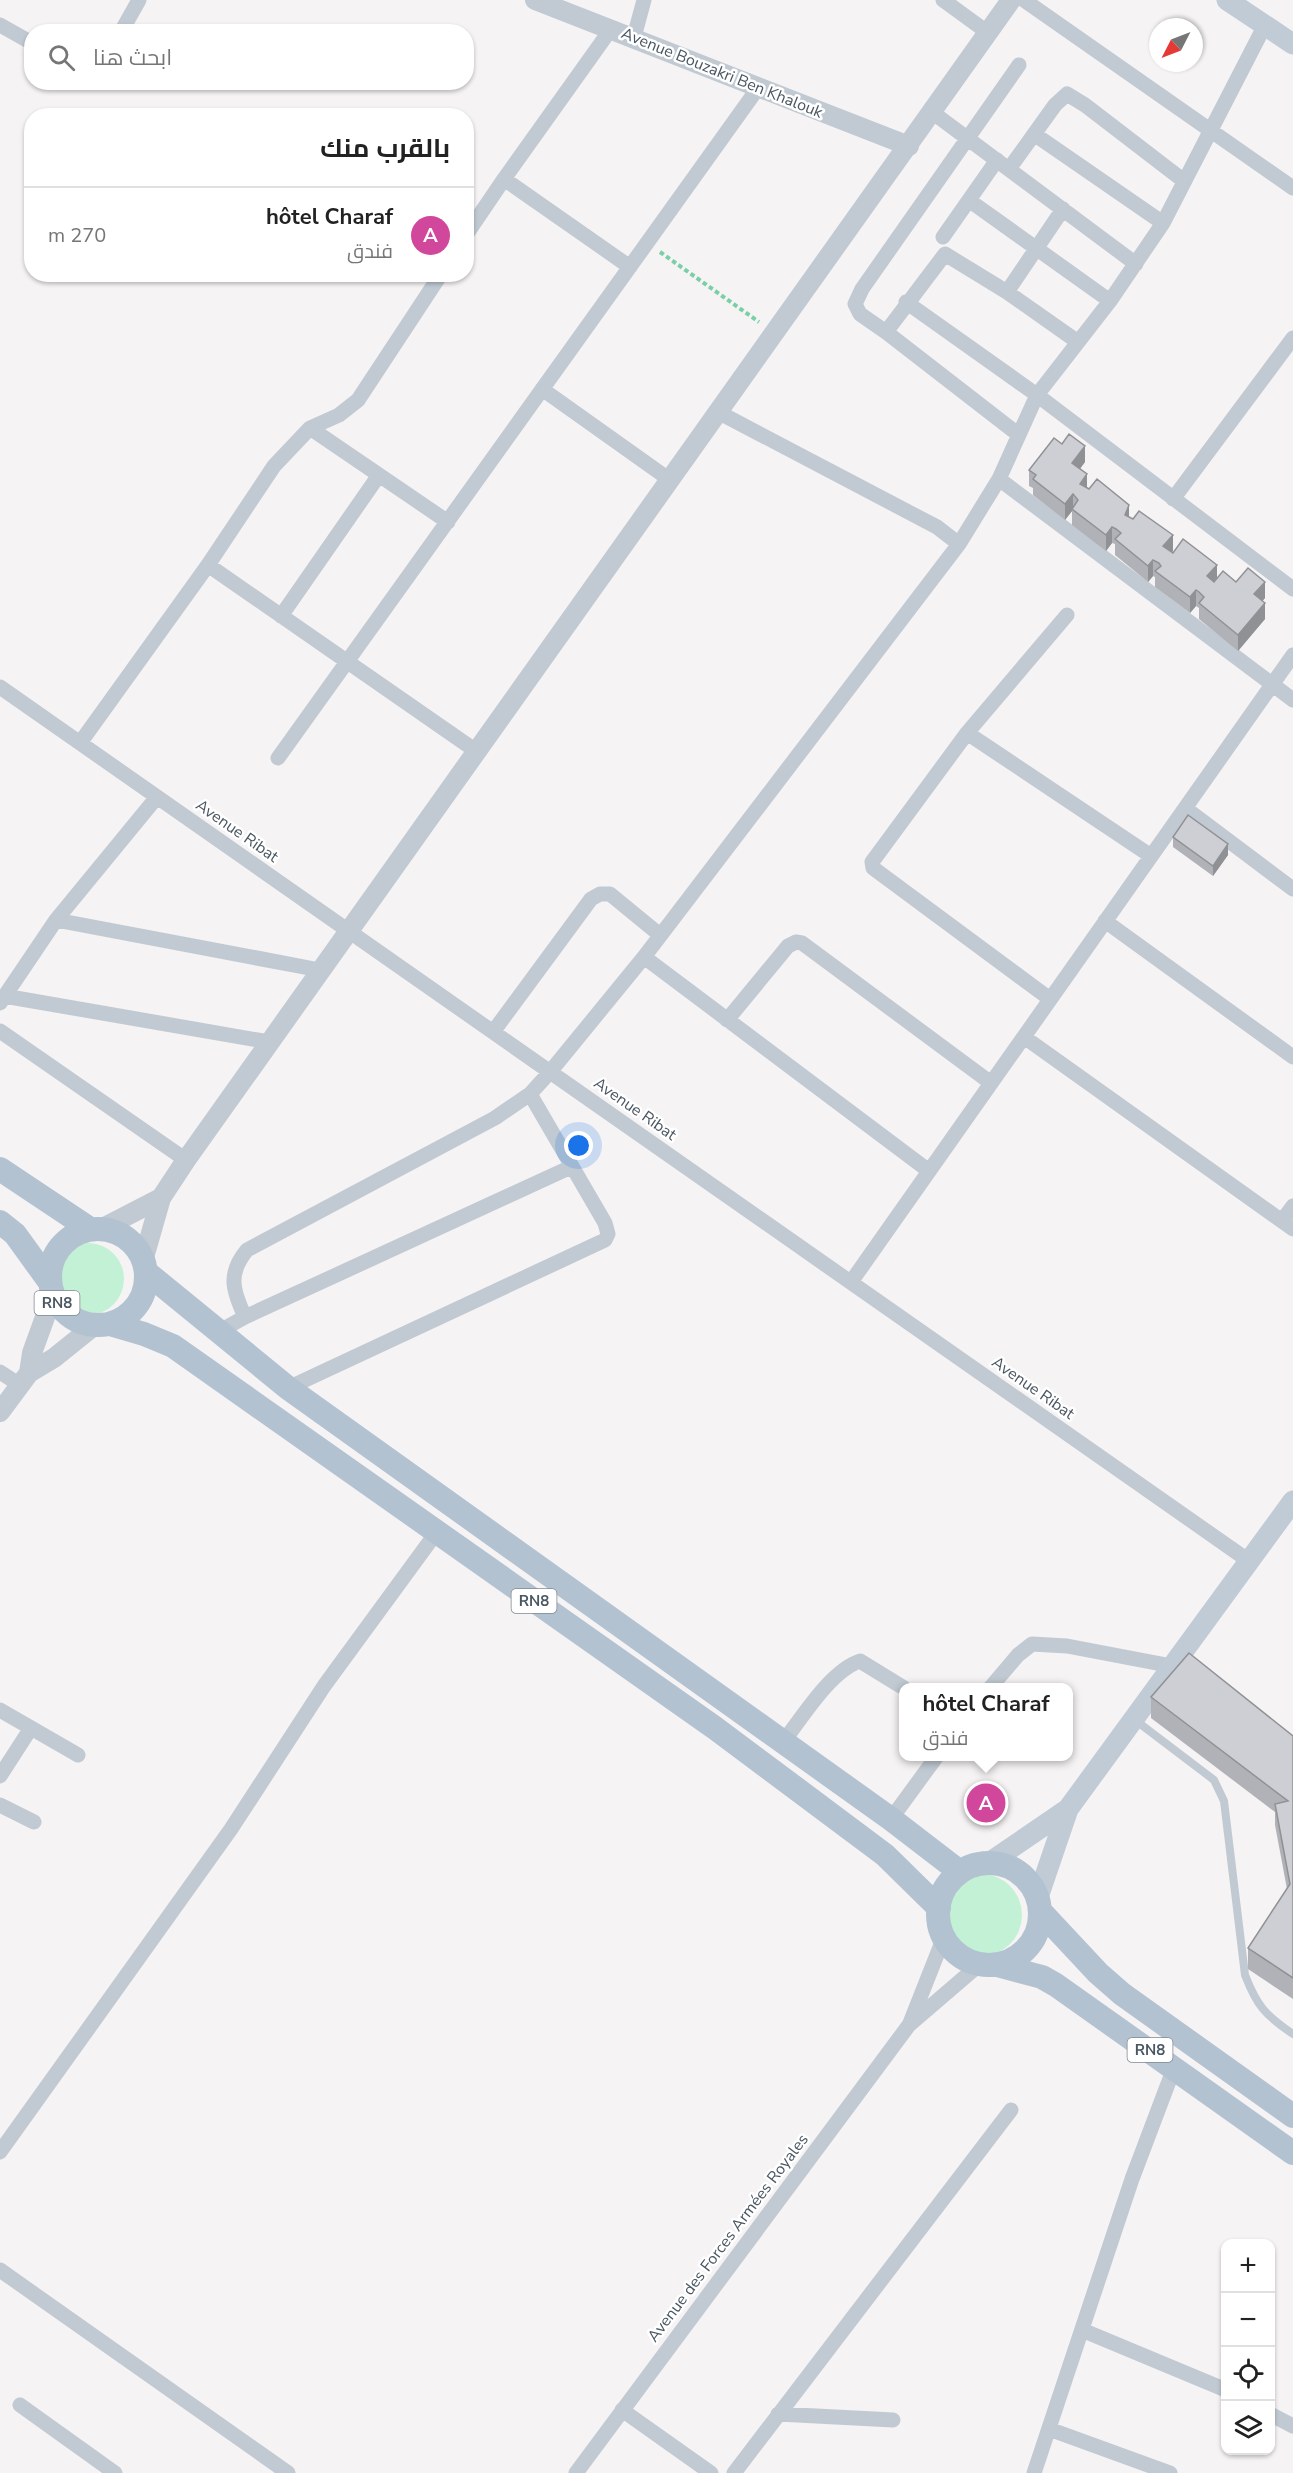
<!DOCTYPE html>
<html lang="ar">
<head>
<meta charset="utf-8">
<style>
	body { margin:0; font-family:"Nunito Sans",Cairo,sans-serif; background:#f6f6f6; color:#222; direction:rtl }
	.controls { position:absolute; right:18px; bottom:18px; display:grid; overflow:hidden; border-radius:12px; box-shadow:0 2px 4px #0004 }
	.controls button { width:54px; height:54px; display:grid; place-items:center; padding:0; border:0; border-bottom:2px solid #e0e0e0; background:#fff; color:#222; font:30px sans-serif }
	.compass { position:absolute; left:1149px; top:18px; width:54px; height:54px; border-radius:50%; background:#fff; box-shadow:0 2px 4px #0004; rotate:228deg }
	.you { position:absolute; left:579px; top:1146px; width:21px; height:21px; margin:-15px; border:4px solid #fff; border-radius:50%; background:#1a73e8; box-shadow:0 0 0 9px #1a73e833 }
	.badge { display:grid; place-items:center; width:39px; height:39px; border-radius:50%; background:#db2777; color:#fff; font-size:20px; font-weight:700 }
	.pin { position:absolute; translate:-50% -50%; border:3px solid #fff; box-shadow:0 2px 6px #0006 }
	.popup { position:absolute; left:899px; top:1683px; width:174px; height:78px; box-sizing:border-box; display:grid; place-content:center; border-radius:12px; background:#fff; filter:drop-shadow(0 2px 4px #0005); font-size:20px; white-space:nowrap; color:#767676 }
	.popup b { font-size:22px; color:#222 }
	.popup::after { content:''; position:absolute; left:50%; top:100%; margin-left:-12px; border:12px solid transparent; border-top-color:#fff }
	.list { margin:0; padding:0; list-style:none }
	h2 { display:flex; justify-content:space-between; align-items:center; height:78px; margin:0; padding:0 24px; font-size:26px }
	h2 small { font-size:20px; font-weight:400; color:#767676 }
	.list li { display:grid; grid-template-columns:39px 1fr auto; gap:18px; align-items:center; box-sizing:border-box; height:96px; padding:0 24px; border-top:2px solid #e0e0e0 }
	.list b { display:block; font-size:22px; white-space:nowrap }
	.list p { margin:0; font-size:20px; white-space:nowrap; color:#767676 }
	.list em { font-size:20px; font-style:normal; color:#767676 }
	.icon { flex:none; width:33px; height:33px; fill:none; stroke:currentColor; stroke-width:2; stroke-linecap:round; stroke-linejoin:round }
	.map { position:relative; flex:none; width:1293px; height:2473px; overflow:hidden; direction:ltr }
	.search { position:absolute; background:#fff; box-shadow:0 2px 4px #0004; left:24px; top:24px; width:450px; height:66px; display:flex; align-items:center; gap:15px; box-sizing:border-box; padding:0 21px; border-radius:24px; color:#767676; font-size:22px }
	.panel { position:absolute; background:#fff; box-shadow:0 2px 4px #0004; left:24px; top:108px; width:450px; height:174px; border-radius:24px; direction:rtl }
	.map>svg:first-child { display:block }
	.green { fill:#c3f1d5 }
	.lines { fill:none; stroke-linecap:round; stroke-linejoin:round }
	.path { stroke:#7ad0a6; stroke-width:4; stroke-dasharray:4.5 3; stroke-linecap:butt }
	.service { stroke:#c1cad2; stroke-width:8 }
	.minor { stroke:#c1cad2; stroke-width:15 }
	.tertiary { stroke:#c1cad2; stroke-width:20 }
	.secondary { stroke:#c1cbd6; stroke-width:21 }
	.primary { stroke:#b3c2d1; stroke-width:24 }
	.wall { fill:#b0b2b7 }
	.shaded-wall { fill:#909195 }
	.building { fill:#cdcfd5; stroke:#909195; stroke-width:1.5 }
	.labels { text-anchor:middle; dominant-baseline:central; stroke-width:5; stroke-linejoin:round; paint-order:stroke }
	.shield { fill:#fff; stroke:#808990; stroke-width:1.5 }
	.shield-label { font-size:15px; font-weight:bold; fill:#4a5661 }
	.street-label { font-size:16px; fill:#4a5661; stroke:#fff }
</style>
</head>
<body>
<div class="map">
<svg width="1293" height="2473" viewBox="0 0 1293 2473">
	<rect width="100%" height="100%" fill="#f5f3f3"/>
	<!-- green -->
	<path class="green" d="M52 1279a36 36 0 1 1 72 0a36 36 0 1 1-72 0Z
		M940 1915a41 41 0 1 1 82 0a41 41 0 1 1-82 0Z"/>
	<g class="lines">
		<!-- path -->
		<path class="path" d="M660,252L759,322"/>
		<!-- service -->
		<path class="service" d="M1135,1720L1214,1780L1224,1801L1245,1975C1257,2006 1265,2015 1293,2034"/>
		<!-- minor -->
		<path class="minor" d="M943,0L987,32
			M1024,0L1293,188
			M0,25L32,43
			M121,32L139,0
			M634,37L644,0
			M932,112L1136,264
			M1034,134L1163,223
			M1009,169L1055,105L1067,94L1085,105L1184,181
			M504,179L630,267
			M970,201L1110,301
			M466,235L504,179L611,29
			M943,237L997,160
			M1007,292L1063,209
			M906,302L1037,395L1293,589
			M886,332L945,254L1007,292L1078,342
			M542,389L670,480
			M718,412L937,527L959,544
			M310,428L448,522
			M1019,435L886,332L860,314L855,304L862,289L1019,65
			M999,479L1293,700
			M1173,499L1293,338
			M208,565L476,751
			M281,616L379,475
			M0,687L1249,1561
			M967,733L1067,615
			M80,743L208,565L274,466L310,428L339,415L358,400L441,274
			M278,758L758,88
			M1185,808L1293,889
			M56,920L320,970
			M1105,921L1293,1057
			M644,957L929,1171
			M4,996L269,1042
			M1050,999L873,868L872,862L967,733L1151,856
			M0,1003L56,920L157,797
			M727,1020L788,946L796,942L802,943L991,1083
			M0,1031L186,1160
			M493,1032L591,899L600,894H610L660,935
			M1024,1037L1293,1229
			M1282,1221L1293,1206
			M851,1282L1293,655
			M245,1317C233,1291 227,1274 247,1250L495,1118L530,1094L550,1072L644,957L959,544L999,479L1037,395L1110,301L1163,223L1265,25
			M218,1332L245,1317L571,1167
			M0,1372L20,1385
			M288,1388L605,1240L608,1234L605,1223L530,1094
			M990,1688L1018,1655L1032,1644L1067,1646L1172,1666
			M0,1710L78,1755
			M783,1742C802,1718 830,1671 860,1661L904,1688
			M0,1776L31,1728
			M0,1805L34,1822
			M891,1819L937,1756
			M910,2023L944,1937
			M0,2152L231,1829L324,1686L436,1533
			M0,2270L288,2473
			M1082,2330L1226,2390
			M20,2405L115,2473
			M622,2410L711,2473
			M778,2414L893,2420
			M1270,2414L1293,2426
			M1049,2429L1170,2473
			M576,2473L909,2025L980,1964
			M734,2473L1011,2110
			M1034,2473L1132,2179L1174,2068"/>
		<!-- tertiary -->
		<path class="tertiary" d="M535,0L909,146
			M101,1229L161,1198
			M143,1261L161,1198L186,1160L1011,0
			M29,1373L32,1353L53,1295
			M0,1412L29,1373L54,1358L95,1325"/>
		<!-- secondary -->
		<path class="secondary" d="M1227,0L1293,44
			M989,1863L1068,1809
			M1038,1897L1068,1809L1293,1501"/>
		<!-- primary -->
		<path class="primary" d="M0,1169L90,1229
			M0,1222L15,1234L49,1281
			M50 1277a48 48 0 1 1 96 0a48 48 0 1 1-96 0Z
			M146,1272L288,1388L891,1819L960,1872
			M110,1324L144,1334L173,1346L715,1728L885,1855L939,1908
			M938 1914a51 51 0 1 1 102 0a51 51 0 1 1-102 0Z
			M1041,1912L1098,1973L1122,1994L1293,2116
			M997,1965L1042,1977L1056,1985L1293,2153"/>
	</g>
	<!-- wall -->
	<path class="wall" d="M1062,444L1085,462L1080,469L1087,487L1129,517L1173,551L1172,552L1217,578L1236,582L1265,598L1262,601L1265,619L1238,651L1199,619V608L1196,606L1190,613L1155,587V577L1153,576L1148,582L1115,555V544L1112,543L1106,551L1072,525V511L1065,520L1033,495V488L1029,486V470Z
		M1173,837L1228,855L1213,876L1173,847Z
		M1151,1697L1293,1736V1999L1248,1969V1948L1287,1889L1275,1825V1812L1151,1718Z"/>
	<!-- shaded-wall -->
	<path class="shaded-wall" d="M1085,446V462L1072,479V463Z
		M1087,474V490L1080,484Z
		M1073,494V509H1072V511L1065,520V504Z
		M1129,505V521L1125,515Z
		M1112,527V543L1106,551V535Z
		M1173,535V551L1163,562V546Z
		M1153,560V576L1148,582V566Z
		M1217,565V581L1207,592V576Z
		M1265,582V598L1254,611V594Z
		M1196,590V606L1190,613V597Z
		M1265,603V619L1238,651V635Z
		M1228,844V855L1213,876V866Z"/>
	<!-- building -->
	<path class="building" d="M1069,434L1085,446L1072,463L1087,474L1080,484L1089,489L1097,479L1129,505L1125,515L1133,519L1139,511L1173,535L1163,546L1173,553L1183,539L1217,565L1207,576L1214,582L1223,571L1236,582L1248,568L1265,582L1254,594L1265,603L1238,635L1199,603L1204,597L1199,592L1196,590L1190,597L1155,571L1161,566L1159,563L1153,560L1148,566L1115,539L1121,533L1116,529L1112,527L1106,535L1072,509L1078,500L1073,494L1065,504L1033,479L1036,475L1029,470L1054,438L1062,444Z
		M1188,815L1228,844L1213,866L1173,837Z
		M1189,1653L1293,1736V1978L1248,1948L1290,1884L1275,1804L1288,1801L1151,1697Z"/>
	<g class="labels">
		<!-- shield labels -->
		<g class="shield">
			<rect x="34.5" y="1291" width="45" height="24" rx="4.5"/>
			<rect x="511.5" y="1589" width="45" height="24" rx="4.5"/>
			<rect x="1127.5" y="2038" width="45" height="24" rx="4.5"/>
		</g>
		<g class="shield-label">
			<text x="57" y="1303">RN8</text>
			<text x="534" y="1601">RN8</text>
			<text x="1150" y="2050">RN8</text>
		</g>
		<!-- street labels -->
		<g class="street-label">
			<text transform="translate(722 73) rotate(22)">Avenue Bouzakri Ben Khalouk</text>
			<text transform="translate(237 831) rotate(35)">Avenue Ribat</text>
			<text transform="translate(635 1109) rotate(35)">Avenue Ribat</text>
			<text transform="translate(1033 1388) rotate(35)">Avenue Ribat</text>
			<text transform="translate(728 2238) rotate(-53)">Avenue des Forces Armées Royales</text>
		</g>
	</g>
</svg>
<div class="controls">
<button>+</button>
<button>−</button>
<button><svg class="icon" aria-label="locate" viewBox="0 0 24 24"><circle cx="12" cy="12" r="6"/><path d="M12 2v4M12 18v4M2 12h4M18 12h4"/></svg></button>
<button><svg class="icon" aria-label="layers" viewBox="0 0 24 24"><path d="M12 4l9 5-9 5-9-5zM3 14l9 5 9-5"/></svg></button>
</div>
<svg class="compass" viewBox="-18 -18 36 36"><path d="M0-13l5 13h-10z" fill="#e53935"/><path d="M0 13l5-13h-10z" fill="#767676"/></svg>
<div class="you"></div>
<div class="pin badge" style="left:986px;top:1803px;background:#d1479c">A</div>
<div class="popup"><b>hôtel Charaf</b>فندق</div>
<div class="search"><svg class="icon" aria-label="search" viewBox="0 0 24 24"><circle cx="10" cy="10" r="6"/><path d="M15 15l6 6"/></svg>ابحث هنا</div>
<section class="panel">
<h2>بالقرب منك<small></small></h2>
<ul class="list">
<li><span class="badge" style="background:#d1479c">A</span><div><b>hôtel Charaf</b><p>فندق</p></div><em>270 m</em></li>
</ul>
</section>
</div>
</body>
</html>
